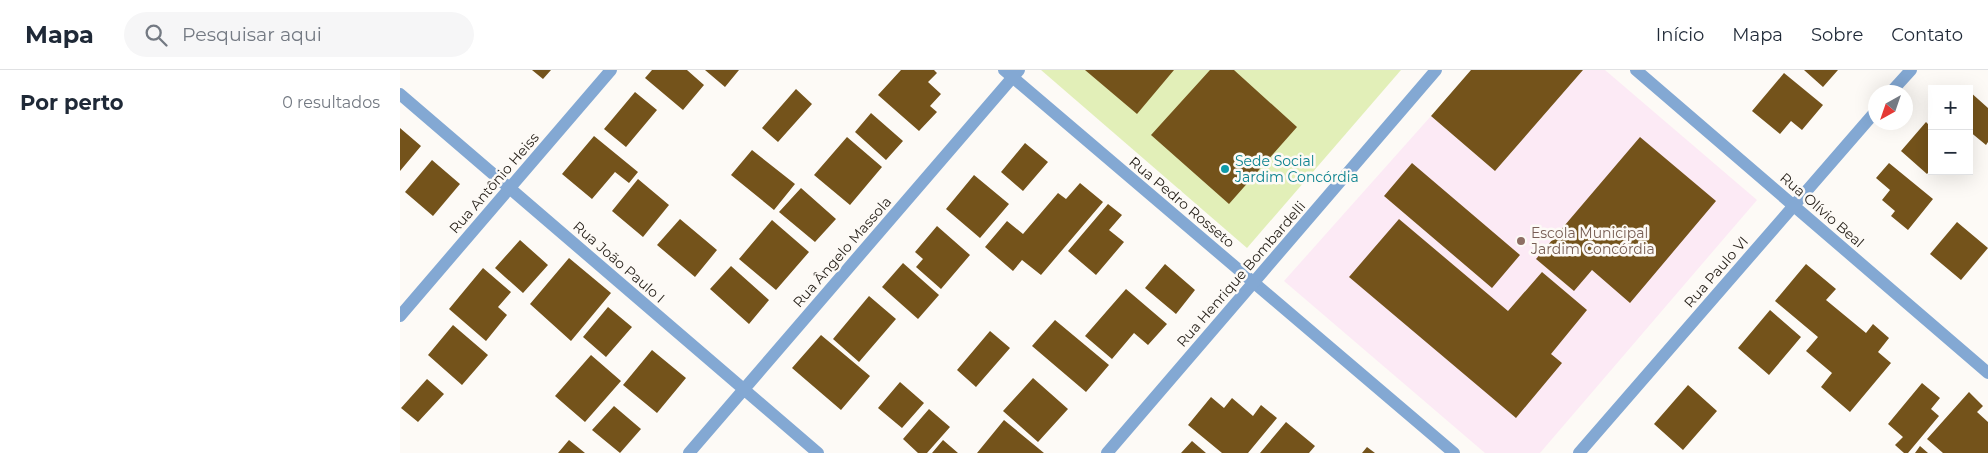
<!DOCTYPE html>
<html lang="pt">
<head>
<meta charset="utf-8">
<style>
	body { margin:0; font-family:Montserrat,sans-serif; background:#f6f6f7; color:#1f2937 }
	.controls { position:absolute; right:15px; top:15px; display:grid; overflow:hidden; border-radius:0px; box-shadow:0 5px 20px #0002 }
	.controls button { width:45px; height:45px; display:grid; place-items:center; padding:0; border:0; border-bottom:1px solid #e0e1e3; background:#fff; color:#1f2937; font:25px sans-serif }
	.compass { position:absolute; left:1468px; top:15px; width:45px; height:45px; border-radius:50%; background:#fff; box-shadow:0 5px 20px #0002; rotate:220deg }
	.list { margin:0; padding:0; list-style:none }
	h2 { display:flex; justify-content:space-between; align-items:center; height:65px; margin:0; padding:0 20px; font-size:21px }
	h2 small { font-size:16px; font-weight:400; color:#747a83 }
	.icon { flex:none; width:28px; height:28px; fill:none; stroke:currentColor; stroke-width:2; stroke-linecap:round; stroke-linejoin:round }
	.map { position:relative; flex:none; width:1588px; height:383px; overflow:hidden }
	header { display:flex; align-items:center; gap:30px; box-sizing:border-box; height:70px; padding:0 25px; background:#fff; border-bottom:1px solid #e0e1e3 }
	header strong { font-size:24px }
	nav { display:flex; gap:28px; margin-inline-start:auto; font-size:18px }
	.search { width:350px; height:45px; background:#f6f6f7; display:flex; align-items:center; gap:12px; box-sizing:border-box; padding:0 18px; border-radius:28px; color:#747a83; font-size:19px }
	main { display:flex }
	aside { flex:1; background:#fff }
	.map>svg:first-child { display:block }
	.education { fill:#fceaf5 }
	.green { fill:#e2efb8 }
	.building { fill:#74531b }
	.lines { fill:none; stroke-linecap:round; stroke-linejoin:round }
	.minor { stroke:#83a8d3; stroke-width:12 }
	.tertiary { stroke:#83a8d3; stroke-width:12 }
	.culture-dot { fill:#0f9aa8; stroke:#fdfaf6; stroke-width:2 }
	.education-dot { fill:#8d6e63; stroke:#fdfaf6; stroke-width:2 }
	.labels { text-anchor:middle; dominant-baseline:central; stroke-width:5; stroke-linejoin:round; paint-order:stroke }
	.culture-label { font-size:14px; fill:#0d838f; stroke:#fdfaf6; text-anchor:start }
	.street-label { font-size:14px; fill:#2a241d; stroke:#fdfaf6 }
	.education-label { font-size:14px; fill:#785e54; stroke:#fdfaf6; text-anchor:start }
</style>
</head>
<body>
<header>
<strong>Mapa</strong>
<div class="search"><svg class="icon" aria-label="search" viewBox="0 0 24 24"><circle cx="10" cy="10" r="6"/><path d="M15 15l6 6"/></svg>Pesquisar aqui</div>
<nav><a>Início</a><a>Mapa</a><a>Sobre</a><a>Contato</a></nav>
</header>
<main>
<aside>
<h2>Por perto<small>0 resultados</small></h2>
<ul class="list">
</ul>
</aside>
<div class="map">
<svg width="1588" height="383" viewBox="0 0 1588 383">
	<rect width="100%" height="100%" fill="#fdfaf6"/>
	<!-- education -->
	<path class="education" d="M1183,0H1205L1357,130L1140,383H1085L884,211L1031,46L1095,101Z"/>
	<!-- green -->
	<path class="green" d="M641,0H1001L847,178Z"/>
	<!-- building -->
	<path class="building" d="M132,0H151L143,9Z
		M252,0H287L304,15L283,40L245,8Z
		M305,0H339L325,17Z
		M501,0H534L537,3L528,12L541,24L530,36L537,42L519,61L478,25Z
		M685,0H774L737,44Z
		M810,0H834L897,57L829,134L751,65Z
		M1071,0H1183L1095,101L1031,46Z
		M1404,0H1438L1423,17Z
		M1384,3L1423,35L1402,60L1391,51L1380,64L1352,41Z
		M396,19L412,34L378,72L362,58Z
		M1569,21L1588,38V72L1586,75L1569,61Z
		M235,22L257,40L226,77L204,59Z
		M471,43L503,71L486,90L455,62Z
		M1526,52L1532,58V98L1527,104L1501,81Z
		M0,58L21,76L0,101Z
		M194,66L238,102L229,113L215,102L192,129L162,104Z
		M447,67L482,97L450,135L414,105Z
		M1240,67L1316,131L1230,233L1192,200L1174,221L1136,189Z
		M625,73L648,92L623,121L601,102Z
		M352,80L395,114L374,140L331,105Z
		M32,90L60,114L33,146L5,122Z
		M1012,93L1120,185L1092,218L984,126Z
		M1489,93L1533,129L1508,160L1491,146L1495,141L1482,130L1490,120L1476,108Z
		M574,105L609,134L580,168L546,139Z
		M238,109L269,135L243,167L212,141Z
		M680,113L703,132L641,205L622,190L613,201L585,177L607,151L623,164L658,123L666,129Z
		M401,118L436,149L415,172L379,142Z
		M708,134L722,145L709,160L724,172L696,205L668,181Z
		M280,149L317,180L295,207L257,175Z
		M999,149L1108,241L1142,202L1187,240L1151,284L1162,293L1116,348L949,207Z
		M372,150L409,182L376,220L339,189Z
		M1557,152L1588,178L1561,210L1530,184Z
		M537,156L570,185L541,219L516,197L523,189L515,182Z
		M120,170L148,195L123,223L95,198Z
		M169,188L211,223L171,271L130,234Z
		M503,193L539,225L518,249L482,217Z
		M765,194L795,220L776,244L745,218Z
		M1406,194L1436,219L1426,230L1466,263L1473,254L1489,268L1478,282L1491,293L1450,342L1421,317L1432,303L1406,281L1418,267L1375,231Z
		M331,196L369,230L349,254L310,219Z
		M83,198L111,222L98,237L107,245L86,271L49,239Z
		M726,219L767,254L748,275L734,263L712,289L685,266Z
		M469,226L496,249L459,292L433,269Z
		M208,237L232,257L206,287L183,267Z
		M1370,240L1401,267L1369,305L1338,278Z
		M655,250L709,295L686,322L632,276Z
		M53,255L88,285L62,315L28,285Z
		M590,261L610,278L576,317L557,300Z
		M421,265L470,306L441,340L392,298Z
		M252,280L286,308L257,343L223,315Z
		M191,285L221,311L185,352L155,326Z
		M633,308L668,339L638,372L603,341Z
		M27,309L44,324L18,352L1,338Z
		M500,312L524,333L502,358L478,338Z
		M1522,313L1540,328L1531,339L1539,346L1508,383H1504L1495,375L1503,367L1488,354Z
		M1288,315L1317,341L1283,380L1254,354Z
		M1569,322L1583,336L1577,342L1588,352V383H1543L1527,369Z
		M811,327L824,338L832,328L853,346L861,335L877,348L848,383H822L788,355Z
		M214,336L241,359L220,383L192,360Z
		M529,339L550,357L527,383H518L503,369Z
		M604,350L644,383H577Z
		M886,352L915,376L909,383H860Z
		M169,370L185,383H158Z
		M543,370L558,383H532Z
		M792,371L806,383H781Z
		M1520,376L1528,383H1515Z
		M967,377L975,383H962Z"/>
	<g class="lines">
		<!-- minor -->
		<path class="minor" d="M604,0L1054,383
			M1236,0L1588,303
			M1491,22L1511,0
			M0,24L418,383
			M0,246L211,0
			M289,383L619,0
			M1179,383L1476,41"/>
		<!-- tertiary -->
		<path class="tertiary" d="M707,383L1036,0"/>
	</g>
	<!-- markers -->
	<circle class="culture-dot" cx="825" cy="99" r="5"/>
	<circle class="education-dot" cx="1121" cy="171" r="5"/>
	<g class="labels">
		<!-- culture labels -->
		<g class="culture-label">
			<text x="835" y="91">Sede Social<tspan x="835" dy="16">Jardim Concórdia</tspan></text>
		</g>
		<!-- street labels -->
		<g class="street-label">
			<text transform="translate(94 113) rotate(-49)">Rua Antônio Heiss</text>
			<text transform="translate(782 132) rotate(40)">Rua Pedro Rosseto</text>
			<text transform="translate(1422 140) rotate(41)">Rua Olívio Beal</text>
			<text transform="translate(442 182) rotate(-49)">Rua Ângelo Massola</text>
			<text transform="translate(219 192) rotate(41)">Rua João Paulo I</text>
			<text transform="translate(1316 202) rotate(-49)">Rua Paulo VI</text>
			<text transform="translate(841 204) rotate(-49)">Rua Henrique Bombardelli</text>
		</g>
		<!-- education labels -->
		<g class="education-label">
			<text x="1131" y="163">Escola Municipal<tspan x="1131" dy="16">Jardim Concórdia</tspan></text>
		</g>
	</g>
</svg>
<div class="controls">
<button>+</button>
<button>−</button>
</div>
<svg class="compass" viewBox="-18 -18 36 36"><path d="M0-13l5 13h-10z" fill="#e53935"/><path d="M0 13l5-13h-10z" fill="#747a83"/></svg>
</div>
</main>
</body>
</html>
